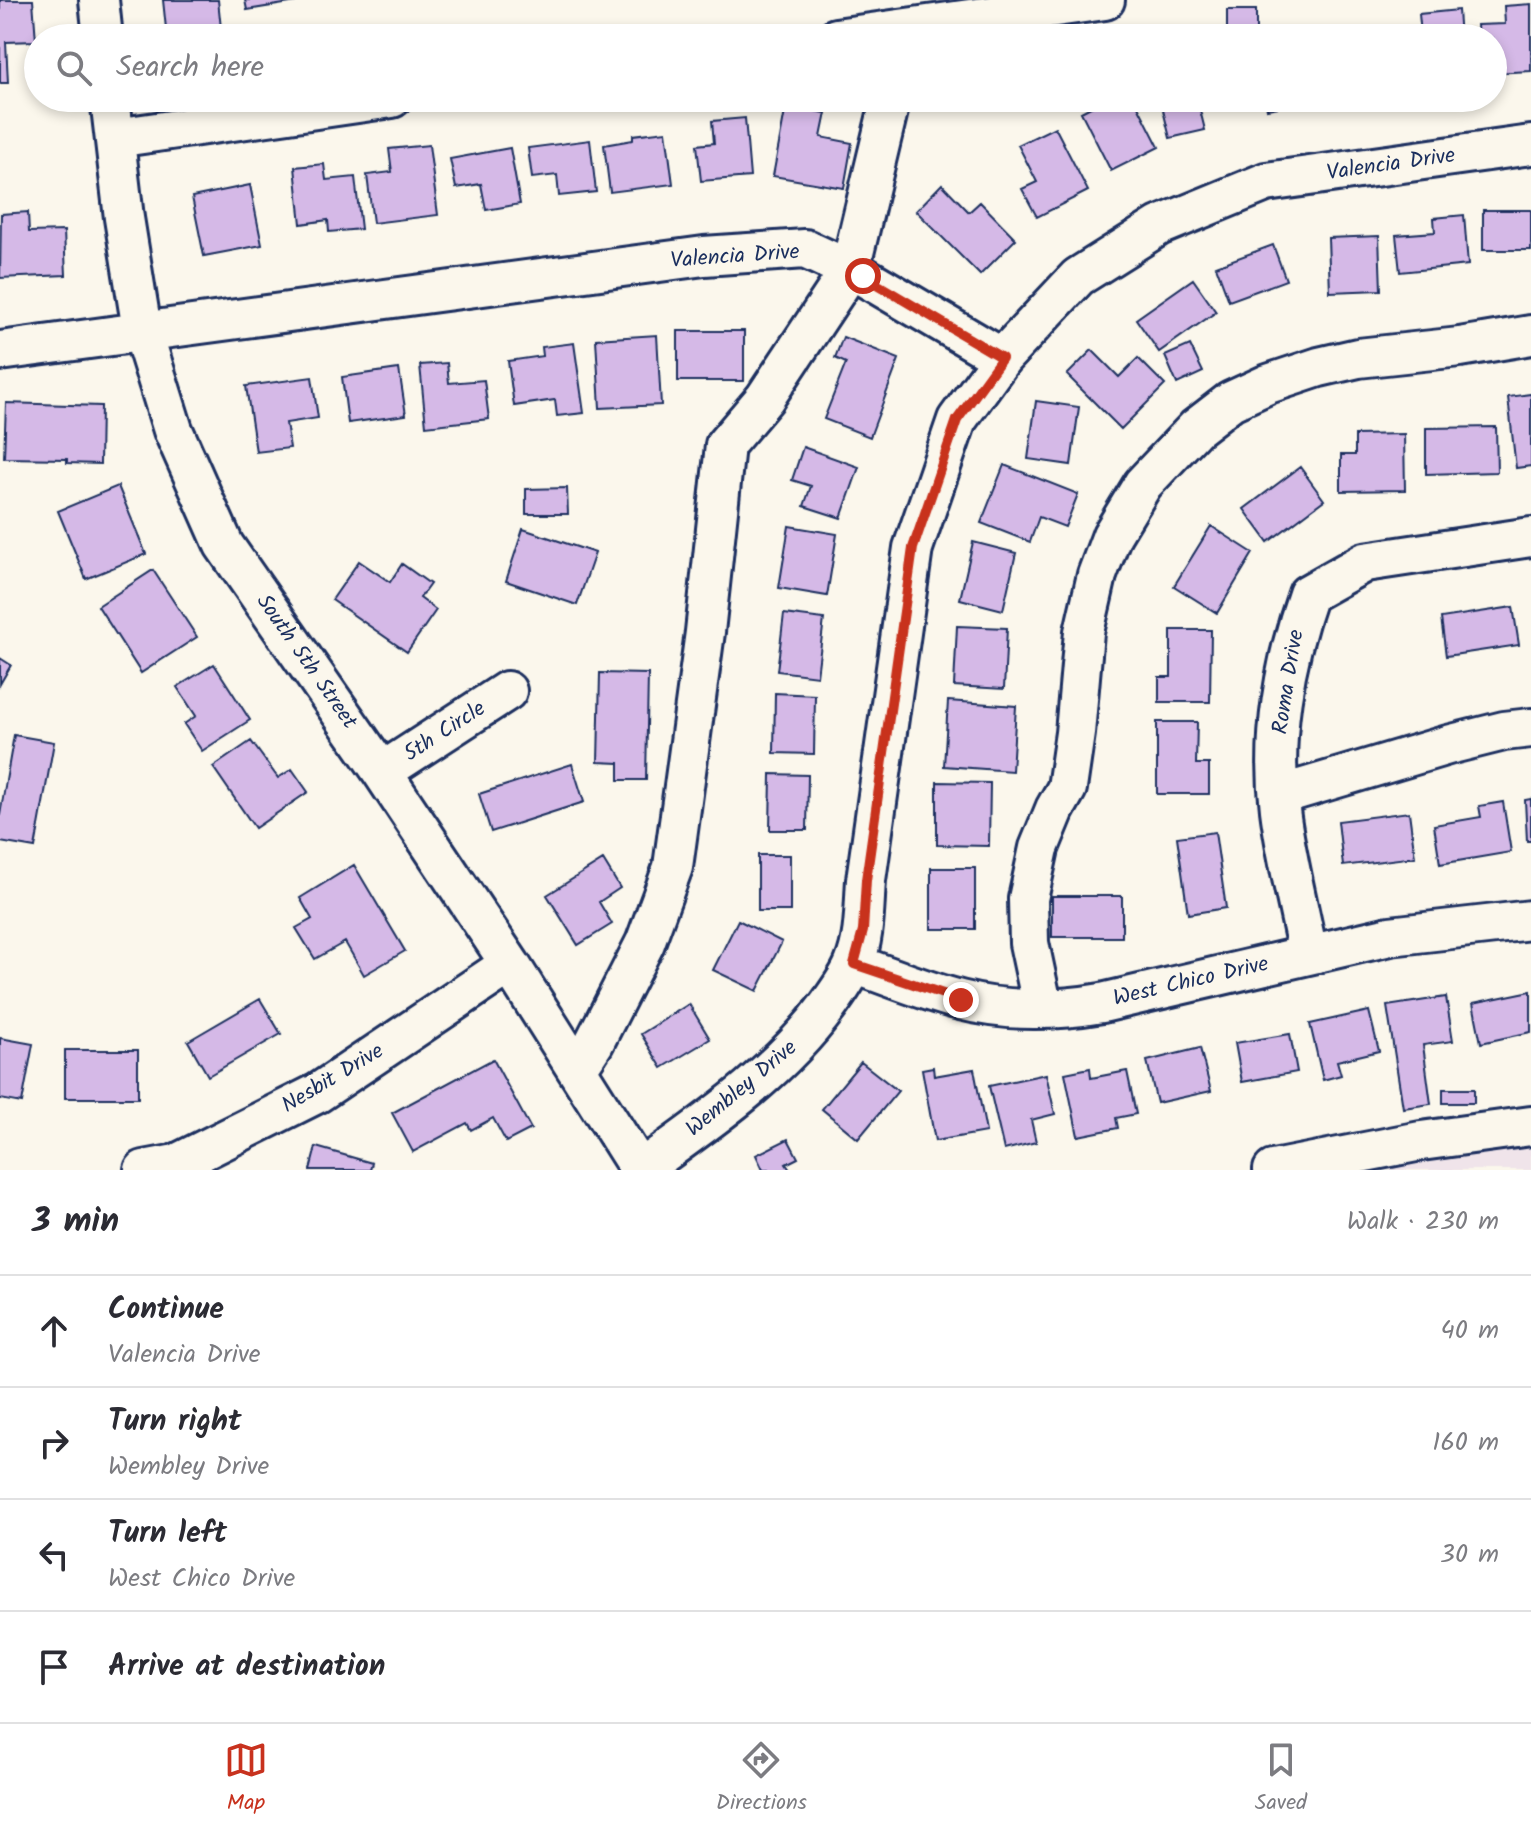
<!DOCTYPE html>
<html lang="en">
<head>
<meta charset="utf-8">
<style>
	body { margin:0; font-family:Kalam,sans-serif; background:#f2f2f3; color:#2b2b33 }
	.stop { position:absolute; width:24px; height:24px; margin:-18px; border:6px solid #c8321e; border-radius:50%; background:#fff }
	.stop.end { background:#c8321e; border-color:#fff; box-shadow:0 2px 8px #0008 }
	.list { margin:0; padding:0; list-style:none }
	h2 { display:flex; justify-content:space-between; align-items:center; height:104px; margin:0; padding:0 32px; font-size:34px }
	h2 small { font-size:26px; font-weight:400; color:#7c7c81 }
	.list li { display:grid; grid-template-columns:52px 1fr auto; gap:24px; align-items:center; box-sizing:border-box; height:112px; padding:0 32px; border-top:2px solid #e1e1e2 }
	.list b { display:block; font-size:30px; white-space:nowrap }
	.list p { margin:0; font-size:26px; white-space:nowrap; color:#7c7c81 }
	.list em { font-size:26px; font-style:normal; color:#7c7c81 }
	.icon { flex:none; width:44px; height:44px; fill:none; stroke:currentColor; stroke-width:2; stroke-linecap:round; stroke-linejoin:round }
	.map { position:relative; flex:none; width:1531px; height:1170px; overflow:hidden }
	.search { position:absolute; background:#fff; box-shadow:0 4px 12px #0003; left:24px; right:24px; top:24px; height:88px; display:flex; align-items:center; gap:20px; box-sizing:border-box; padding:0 28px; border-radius:44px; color:#7c7c81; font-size:30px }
	.sheet { height:552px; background:#fff }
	nav { display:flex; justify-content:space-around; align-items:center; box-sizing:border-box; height:112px; border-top:2px solid #e1e1e2; background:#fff; font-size:22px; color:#7c7c81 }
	nav a { display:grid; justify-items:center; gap:4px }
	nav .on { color:#c8321e }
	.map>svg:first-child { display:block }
	.built { fill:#f0e4ea }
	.building { fill:#d5b9e7; stroke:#1b2f5e; stroke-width:2 }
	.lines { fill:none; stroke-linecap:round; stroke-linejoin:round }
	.minor-casing { stroke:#1b2f5e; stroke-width:44 }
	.minor { stroke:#fbf7ec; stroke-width:38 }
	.route { stroke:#c8321e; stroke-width:10 }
	.labels { text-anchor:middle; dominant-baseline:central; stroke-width:7; stroke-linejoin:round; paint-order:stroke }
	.street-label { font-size:22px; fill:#1b2f5e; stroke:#fbf7ec }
</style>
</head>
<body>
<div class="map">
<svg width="1531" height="1170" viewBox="0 0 1531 1170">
	<rect width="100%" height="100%" fill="#fbf7ec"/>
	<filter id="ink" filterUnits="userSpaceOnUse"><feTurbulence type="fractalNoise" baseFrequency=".0125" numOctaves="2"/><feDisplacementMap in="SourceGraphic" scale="16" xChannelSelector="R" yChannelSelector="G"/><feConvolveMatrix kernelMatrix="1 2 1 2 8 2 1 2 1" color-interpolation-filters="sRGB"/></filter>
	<g filter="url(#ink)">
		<!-- built -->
		<path class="built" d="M1531,1143V1170H1333Z"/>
		<!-- building -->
		<path class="building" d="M0,0H33L36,41L6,42L8,83H0Z
			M163,0H218L222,38H167Z
			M245,0H301L302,1L247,10Z
			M1531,4V71L1493,73V38H1478L1477,25L1505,24L1504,6Z
			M1227,10H1256V38H1227Z
			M1458,10L1460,38H1401V35L1421,34L1419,14Z
			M1384,31V38H1323V33Z
			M212,98H240V100L213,105Z
			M1108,98H1134L1159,147L1111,171L1081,112Z
			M1160,98H1197L1205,130L1170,138Z
			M1265,98H1310L1311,101L1267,109Z
			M786,106L826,113L821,137L852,143L844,188L773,176Z
			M745,118L750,177L701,181L697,145L714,143L712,121Z
			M1055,127L1088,191L1037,217L1022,189L1037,182L1018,145Z
			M666,131L673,184L610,192L604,145L633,140V135Z
			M590,140L596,192L559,196L557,175L532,178L528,148Z
			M429,145L438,215L373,223L367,175L392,172L389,149Z
			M510,148L520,204L486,210L481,184L456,188L450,159Z
			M324,164L326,180L355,177L361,229L329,232L328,220L301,224L295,167Z
			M942,184L969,212L980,202L1016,239L980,275L916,211Z
			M250,185L262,245L204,256L192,197Z
			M1483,210H1531V250H1483Z
			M28,212L29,232L64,231L66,275L0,278L1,214Z
			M1464,215L1468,265L1400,272L1396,235L1435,232L1434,218Z
			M1379,236L1381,290L1330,292L1328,238Z
			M1273,245L1286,280L1229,301L1216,266Z
			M1193,279L1216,312L1159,352L1136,319Z
			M678,331H744V381H678Z
			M657,335L661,405L600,408L596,339Z
			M843,337L899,359L870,437L824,419L846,363L835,358Z
			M574,343L584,413L557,416L555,400L514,406L508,361L543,356L542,347Z
			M1190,345L1203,372L1177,384L1165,356Z
			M1092,350L1119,377L1138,358L1165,385L1121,429L1067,375Z
			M447,363L449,383L484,380L489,419L426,426L420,365Z
			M399,369L406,415L348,423L342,377Z
			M312,377L318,418L286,423L290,448L256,452L246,386Z
			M1531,394V466L1516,468L1508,397Z
			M1036,401L1079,407L1071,465L1028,459Z
			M6,403L101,406L100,464L67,463V459L4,458Z
			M1496,427L1497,472L1426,474V428Z
			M1404,434L1405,490L1341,491V455H1355V435Z
			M803,447L859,467L841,518L804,506L811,486L792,480Z
			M1004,465L1078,494L1065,527L1039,517L1030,542L981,523Z
			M1300,467L1324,500L1268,542L1244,509Z
			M118,486L146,554L86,579L58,511Z
			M567,488L568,514H526V489Z
			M789,526L837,534L827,596L779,588Z
			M1211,526L1253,553L1217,613L1174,586Z
			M523,529L595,553L577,605L506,581Z
			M973,542L1016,553L1003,610L960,599Z
			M359,561L390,582L402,564L430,584L420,598L436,610L407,652L332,600Z
			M153,570L197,637L141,673L98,606Z
			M1513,607L1519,645L1446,656L1441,618Z
			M784,614L824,619L817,676L777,671Z
			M957,626L1007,628L1004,689L954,686Z
			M1171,630H1211L1210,702H1159V677H1171Z
			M0,658L11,665L0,684Z
			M214,664L250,720L202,751L184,724L196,716L177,687Z
			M600,673L648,674L646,780H619V763L598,762Z
			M775,693L815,695L814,754L774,753Z
			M948,701L1016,706L1012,771L944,766Z
			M1157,722H1197L1196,764H1209V794H1157Z
			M14,735L54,742L35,848L0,842V815Z
			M251,741L278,778L292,769L308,792L255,828L213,767Z
			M572,764L584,802L491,832L479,794Z
			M771,774L808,775L807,830H770Z
			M937,782L990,783L989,846L937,845Z
			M1531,799V841H1527L1525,800Z
			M1503,802L1511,852L1440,864L1434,825L1481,817L1479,806Z
			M1409,812L1415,857L1343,866L1338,821Z
			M1215,832L1226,908L1188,914L1177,837Z
			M758,855H790V911H758Z
			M603,860L620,888L599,902L612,924L578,945L547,895Z
			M354,865L405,951L364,975L345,942L315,959L296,928L312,919L300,898Z
			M931,868H975V929H931Z
			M1052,896H1122V937H1052Z
			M738,920L782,942L757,991L713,970Z
			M1531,991V1032L1481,1043L1473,1003Z
			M1446,997L1453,1041L1423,1045L1431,1104L1403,1108L1387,1006Z
			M260,999L281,1034L208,1076L188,1041Z
			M689,1004L710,1039L662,1068L641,1034Z
			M1369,1011L1379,1051L1337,1061L1341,1075L1323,1080L1310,1024Z
			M1290,1034L1297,1072L1242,1082L1235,1043Z
			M0,1038L33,1044L22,1103L0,1099Z
			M1200,1048L1211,1091L1157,1103L1147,1061Z
			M65,1050H138V1098H65Z
			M493,1059L531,1129L506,1142L493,1118L471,1130L467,1123L413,1152L392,1113Z
			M861,1062L898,1091L858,1139L822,1109Z
			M933,1067L934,1076L974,1069L986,1132L935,1141L922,1069Z
			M1090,1068L1091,1078L1127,1071L1136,1114L1116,1118L1118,1128L1078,1136L1065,1073Z
			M1046,1074L1055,1114L1031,1120L1036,1142L1004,1150L989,1086Z
			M1443,1089H1474V1103H1443Z
			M788,1139L798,1158L786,1164L790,1170H763L756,1155Z
			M316,1147L372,1163L370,1170H310Z"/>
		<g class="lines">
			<!-- minor casing -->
			<g class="minor-casing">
				<path id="minor" d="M99,0L103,38
					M836,38L1105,0
					M110,98L124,218L142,330L173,430L224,545L382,772L510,964L640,1170
					M115,138L392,98
					M0,351L704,256L805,249L863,276L1002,358
					M382,772L507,691
					M1280,795L1448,745L1504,731L1531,728
					M1308,954C1299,907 1286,858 1280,810C1271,738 1284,662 1308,594L1365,562L1531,537
					M854,964C889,976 924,991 960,1000C1006,1012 1055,1011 1102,1003L1390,936L1531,920
					M1043,1009L1029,943L1028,899L1039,848L1055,809L1067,788L1075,733L1084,632L1097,575L1112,535L1143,484L1196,428L1231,401L1268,384L1319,367L1358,358L1460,347L1531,335
					M577,1069L594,1043L645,943L673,867L705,632L725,445L765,398L850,270L891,98
					M144,1170L176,1164L318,1093L510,964
					M640,1170C708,1121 778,1074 828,1006C837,993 848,979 854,964C865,938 864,908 866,880L913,548L957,420L1002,358L1078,277L1159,226L1266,182L1531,145
					M1273,1170L1421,1141L1531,1126"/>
			</g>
			<!-- minor -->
			<use href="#minor" class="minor"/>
		</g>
	</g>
	<g class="lines" filter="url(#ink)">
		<!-- route -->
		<path class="route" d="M863,276L1002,358L957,420L913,548L866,880L863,931L854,964L961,1000"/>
	</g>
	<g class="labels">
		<!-- street labels -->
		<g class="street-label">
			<text transform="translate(1391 165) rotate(-8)">Valencia Drive</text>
			<text transform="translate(735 257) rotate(-4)">Valencia Drive</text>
			<text transform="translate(306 662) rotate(55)">South 5th Street</text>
			<text transform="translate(1289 682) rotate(-81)">Roma Drive</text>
			<text transform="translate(445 732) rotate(-33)">5th Circle</text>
			<text transform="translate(1191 982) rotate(-13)">West Chico Drive</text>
			<text transform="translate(333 1079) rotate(-31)">Nesbit Drive</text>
			<text transform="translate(742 1089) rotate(-40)">Wembley Drive</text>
		</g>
	</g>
</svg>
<div class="stop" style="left:863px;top:276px"></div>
<div class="stop end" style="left:961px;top:1000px"></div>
<div class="search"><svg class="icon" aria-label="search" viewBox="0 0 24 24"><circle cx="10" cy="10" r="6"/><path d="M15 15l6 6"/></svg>Search here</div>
</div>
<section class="sheet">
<h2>3 min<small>Walk · 230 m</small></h2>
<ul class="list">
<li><svg class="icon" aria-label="ahead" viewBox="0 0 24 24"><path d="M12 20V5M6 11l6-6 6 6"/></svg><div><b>Continue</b><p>Valencia Drive</p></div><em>40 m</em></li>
<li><svg class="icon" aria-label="right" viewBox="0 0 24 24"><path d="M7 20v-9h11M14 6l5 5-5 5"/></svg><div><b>Turn right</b><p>Wembley Drive</p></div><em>160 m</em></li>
<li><svg class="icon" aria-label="left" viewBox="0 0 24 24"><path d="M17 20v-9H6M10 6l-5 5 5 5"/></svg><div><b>Turn left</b><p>West Chico Drive</p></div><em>30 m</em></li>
<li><svg class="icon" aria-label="arrive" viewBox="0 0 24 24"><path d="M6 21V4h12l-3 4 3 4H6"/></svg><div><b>Arrive at destination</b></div></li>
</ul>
</section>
<nav>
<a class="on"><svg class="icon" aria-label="map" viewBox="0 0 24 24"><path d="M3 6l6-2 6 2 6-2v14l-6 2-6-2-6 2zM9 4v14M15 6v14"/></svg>Map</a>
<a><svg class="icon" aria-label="directions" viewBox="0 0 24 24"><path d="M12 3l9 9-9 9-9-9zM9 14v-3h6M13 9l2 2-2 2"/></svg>Directions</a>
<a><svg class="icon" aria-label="saved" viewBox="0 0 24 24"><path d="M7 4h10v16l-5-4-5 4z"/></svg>Saved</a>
</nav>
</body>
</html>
